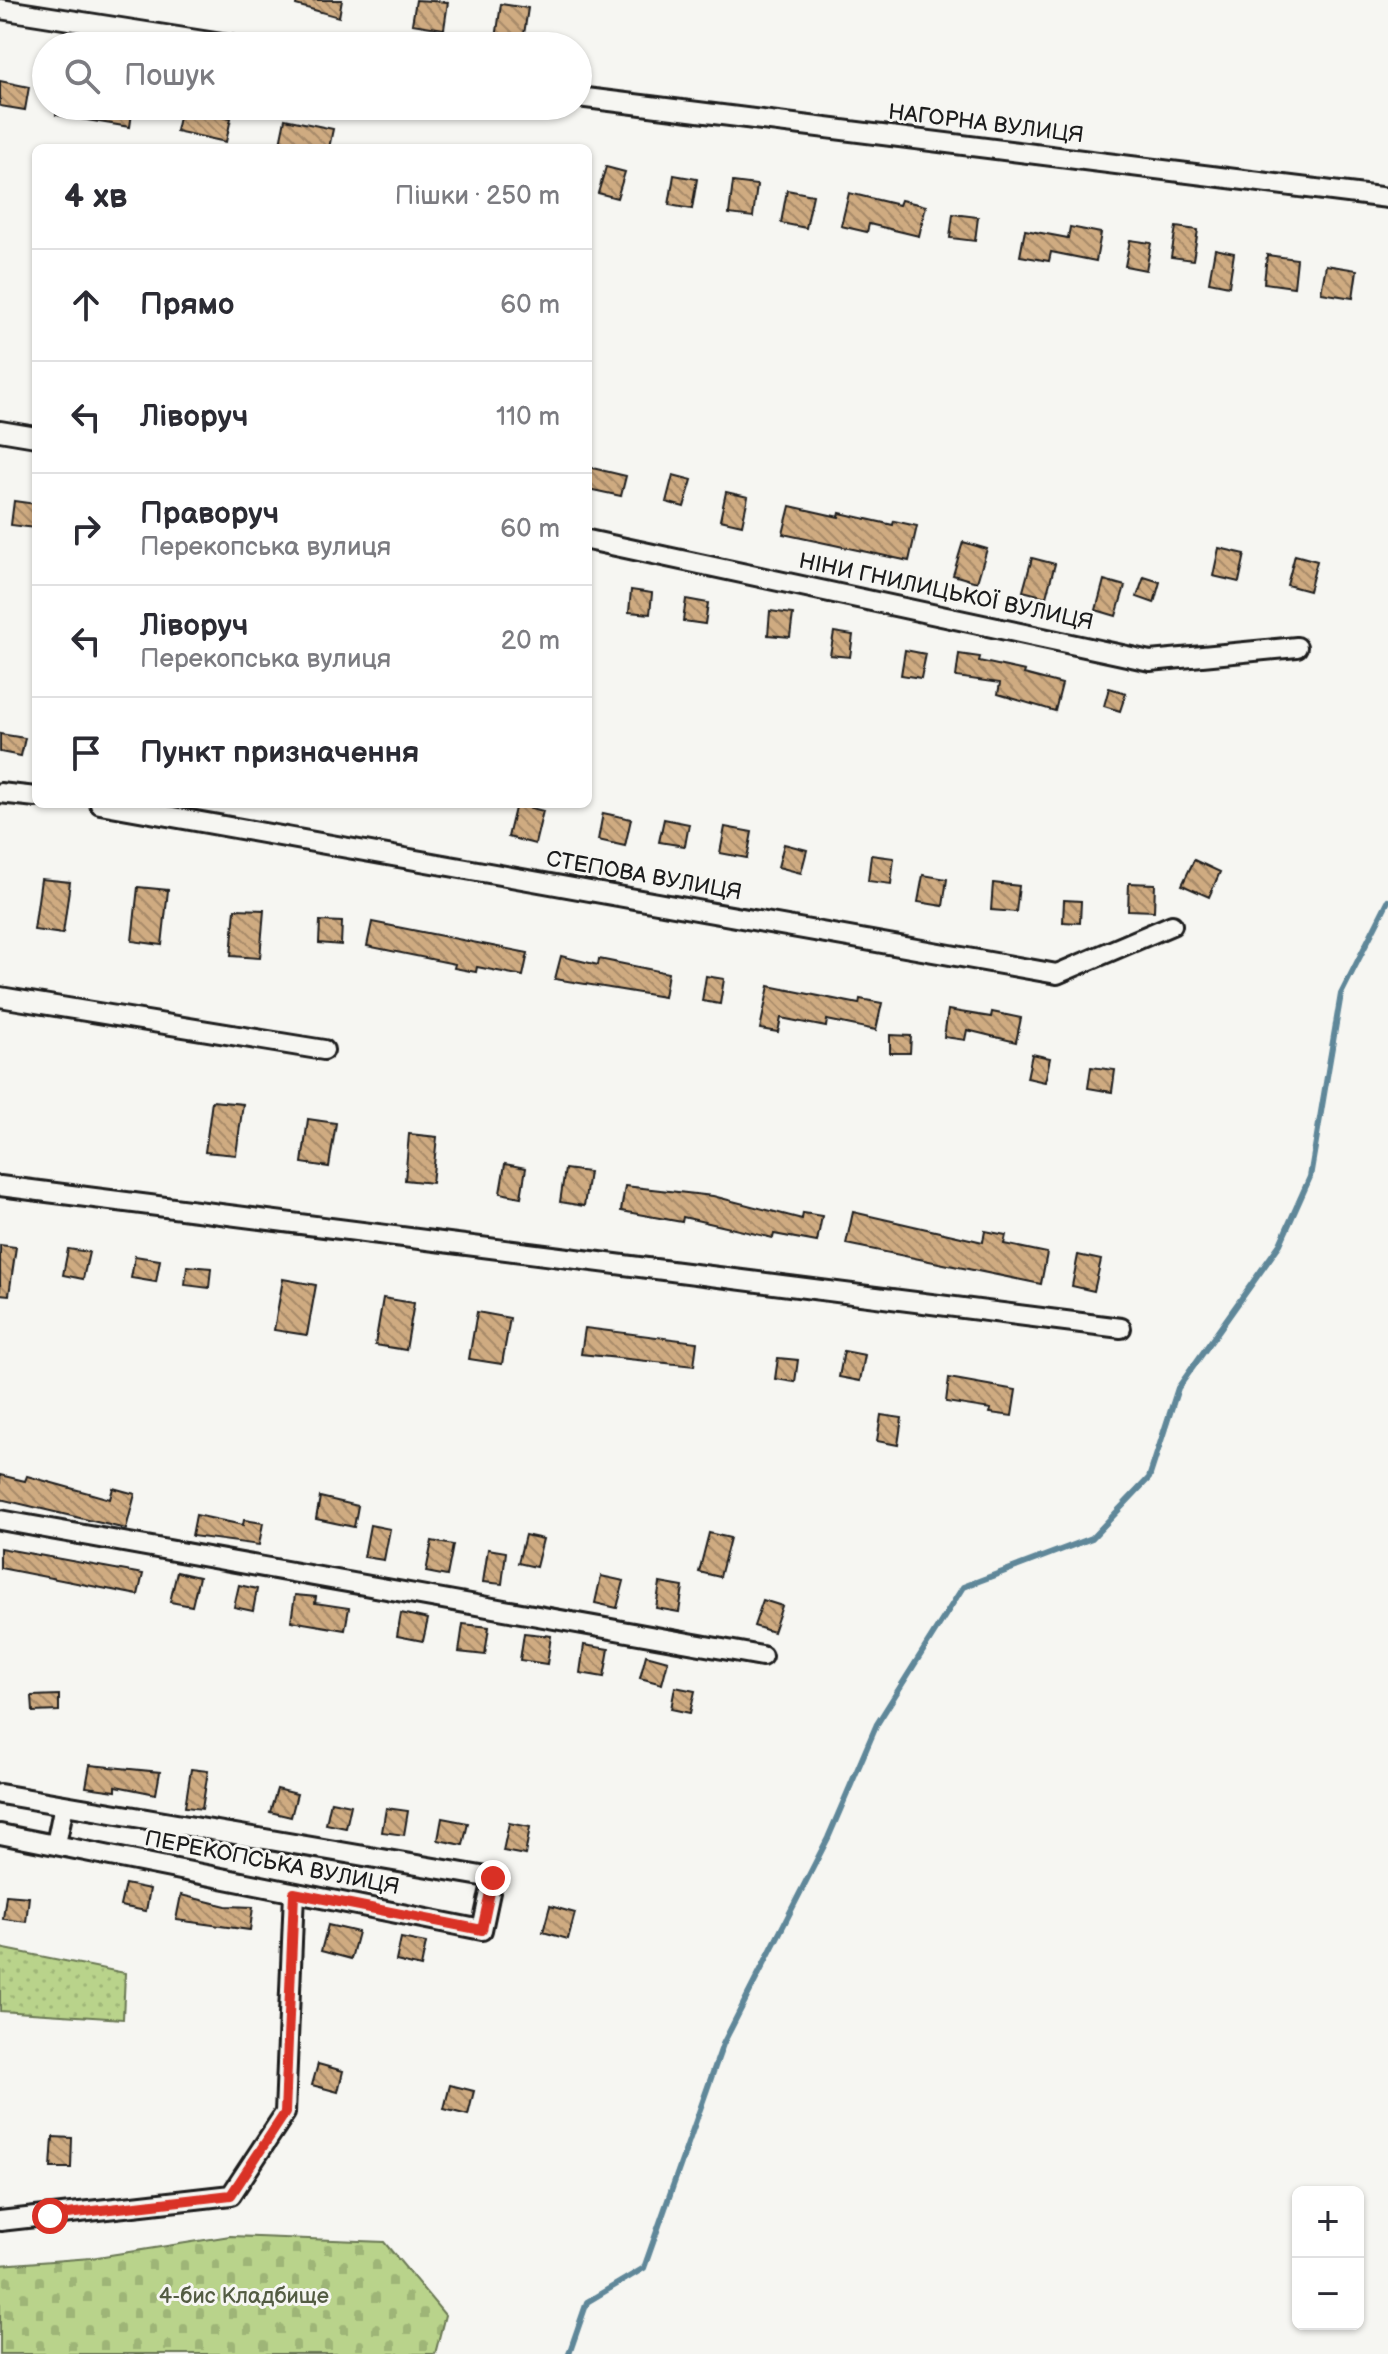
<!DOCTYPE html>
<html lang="uk">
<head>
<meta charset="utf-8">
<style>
	body { margin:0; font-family:"Balsamiq Sans",sans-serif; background:#f7f7f7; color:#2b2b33 }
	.controls { position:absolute; right:24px; bottom:24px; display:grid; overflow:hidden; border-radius:12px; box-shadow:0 2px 6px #0004 }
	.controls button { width:72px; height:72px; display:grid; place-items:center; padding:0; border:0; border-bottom:2px solid #e1e1e2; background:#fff; color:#2b2b33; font:40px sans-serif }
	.stop { position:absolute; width:24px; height:24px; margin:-18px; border:6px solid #d93025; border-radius:50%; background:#fff }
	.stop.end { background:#d93025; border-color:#fff; box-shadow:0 2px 8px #0008 }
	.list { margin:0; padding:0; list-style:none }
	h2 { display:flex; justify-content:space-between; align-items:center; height:104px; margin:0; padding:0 32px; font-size:34px }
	h2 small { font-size:26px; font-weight:400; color:#7c7c81 }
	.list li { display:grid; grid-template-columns:52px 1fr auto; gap:24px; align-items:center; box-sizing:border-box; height:112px; padding:0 32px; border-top:2px solid #e1e1e2 }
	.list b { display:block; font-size:30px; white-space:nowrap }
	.list p { margin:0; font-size:26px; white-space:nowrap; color:#7c7c81 }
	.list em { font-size:26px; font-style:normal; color:#7c7c81 }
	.icon { flex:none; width:44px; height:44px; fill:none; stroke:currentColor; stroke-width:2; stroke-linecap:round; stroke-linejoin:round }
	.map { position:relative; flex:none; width:1388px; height:2354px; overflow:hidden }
	.search { position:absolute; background:#fff; box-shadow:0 2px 6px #0004; left:32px; top:32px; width:560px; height:88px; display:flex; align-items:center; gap:20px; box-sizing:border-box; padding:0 28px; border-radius:44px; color:#7c7c81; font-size:30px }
	.panel { position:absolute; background:#fff; box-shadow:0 2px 6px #0004; left:32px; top:144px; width:560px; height:664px; border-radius:12px }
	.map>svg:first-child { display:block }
	.grass { fill:url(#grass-dots); stroke:#6a7854; stroke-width:2 }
	.cemetery { fill:url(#cemetery-stones); stroke:#6a7854; stroke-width:2 }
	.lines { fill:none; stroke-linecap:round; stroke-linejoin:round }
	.stream { stroke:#5f8799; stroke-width:6 }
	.building { fill:url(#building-back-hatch); stroke:#1c1c1c; stroke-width:2 }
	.street-casing { stroke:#1c1c1c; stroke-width:24 }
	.street { stroke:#f6f6f2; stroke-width:18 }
	.route { stroke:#d93025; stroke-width:10 }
	.labels { text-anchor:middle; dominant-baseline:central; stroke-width:6; stroke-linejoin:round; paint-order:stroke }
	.street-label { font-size:22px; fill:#1c1c1c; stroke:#f6f6f2 }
	.park-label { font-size:22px; fill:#535c43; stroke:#f6f6f2 }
</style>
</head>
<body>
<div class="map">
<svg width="1388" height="2354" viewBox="0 0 1388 2354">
	<defs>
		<pattern id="grass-dots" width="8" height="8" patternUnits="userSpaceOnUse" patternTransform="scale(2)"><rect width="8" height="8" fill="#b9d38b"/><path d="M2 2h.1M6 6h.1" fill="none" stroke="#9eb577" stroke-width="1.8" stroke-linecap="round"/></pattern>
		<pattern id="cemetery-stones" width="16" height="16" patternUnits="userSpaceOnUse" patternTransform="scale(2)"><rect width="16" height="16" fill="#b9d38b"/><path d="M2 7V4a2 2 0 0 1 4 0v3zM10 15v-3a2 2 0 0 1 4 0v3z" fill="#9eb577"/></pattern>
		<pattern id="building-back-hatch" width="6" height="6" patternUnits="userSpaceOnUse" patternTransform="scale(2)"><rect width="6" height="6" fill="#cfab81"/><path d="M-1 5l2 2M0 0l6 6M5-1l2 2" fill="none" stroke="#a78a69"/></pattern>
	</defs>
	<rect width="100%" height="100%" fill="#f6f6f2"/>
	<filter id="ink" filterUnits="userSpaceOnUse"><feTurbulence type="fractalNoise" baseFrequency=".0125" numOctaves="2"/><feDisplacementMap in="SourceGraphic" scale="16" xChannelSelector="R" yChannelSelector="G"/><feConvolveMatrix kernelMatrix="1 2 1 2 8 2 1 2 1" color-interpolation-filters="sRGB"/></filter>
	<g filter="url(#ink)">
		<!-- grass -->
		<path class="grass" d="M0,1948L125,1973L123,2019L0,2011Z"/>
		<!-- cemetery -->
		<path class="cemetery" d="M230,2236L384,2242L445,2315L435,2354H0V2265L91,2258Z"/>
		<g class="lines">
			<!-- stream -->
			<path class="stream" d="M569,2354L587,2302L644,2268L723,2044L828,1838L877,1724L963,1587L1092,1538L1149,1478L1178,1388L1280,1244L1310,1177L1341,994L1388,901"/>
		</g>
		<!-- building -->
		<path class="building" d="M297,0H342L339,17L296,5Z
			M416,0L448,2L444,29L412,24Z
			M501,4L528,8L523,41L496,38Z
			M0,81L29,87L25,110L0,106Z
			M57,106H133L130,127L56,115Z
			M181,108L231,118L226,142L176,131Z
			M285,119L333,129L329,148H279Z
			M606,167L625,172L617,198L598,193Z
			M674,175L697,179L692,209L669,205Z
			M733,182L757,185L753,217L729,214Z
			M787,190L813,195L806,228L781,223Z
			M849,193L899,205L901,200L926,206L919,236L869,224L867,232L841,226Z
			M953,214L978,217L975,241L950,238Z
			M1070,227L1101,233L1096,261L1051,252L1049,261L1020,256L1025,230L1068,238Z
			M1176,227L1198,230L1193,260L1171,257Z
			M1130,240L1151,243L1146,270L1125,266Z
			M1215,249L1234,253L1229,286L1209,282Z
			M1267,255L1297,259L1294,287L1264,283Z
			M1326,265L1357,270L1353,298L1321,293Z
			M588,467L626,476L621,496L588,489Z
			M673,475L692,480L684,507L666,502Z
			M726,492L748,497L742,525L720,520Z
			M14,501L36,504V528L11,525Z
			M790,506L839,517L840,513L893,525L894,521L917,526L909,561L783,534Z
			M963,542L987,549L977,582L953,575Z
			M1219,548L1245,554L1239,582L1213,576Z
			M1295,555L1317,561L1309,591L1287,585Z
			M1032,558L1055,564L1046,597L1023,591Z
			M1144,577L1160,582L1154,603L1137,597Z
			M1104,580L1125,586L1116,616L1096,610Z
			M631,590L652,593L650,614L629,612Z
			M686,599L708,603L705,624L683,621Z
			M770,611L793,614L790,637L768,635Z
			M834,632L853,635L850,657L830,655Z
			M905,650L926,654L921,678L901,675Z
			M959,654L980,657L979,661L1025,671L1024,674L1062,684L1055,711L998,694L1000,683L956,677Z
			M1109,688L1126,693L1120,711L1104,706Z
			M0,734L25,738L21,756L0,752Z
			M516,804L543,811L535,844L508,837Z
			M603,813L631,819L625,846L598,840Z
			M664,819L689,824L685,846L659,842Z
			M725,827L752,832L747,858L720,853Z
			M784,844L807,850L801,873L778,867Z
			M871,855L894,858L891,884L868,881Z
			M1194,860L1220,872L1209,897L1182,885Z
			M923,875L947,879L943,906L918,902Z
			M41,879L70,882L63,934L34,930Z
			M993,883L1019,886L1016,912L991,910Z
			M1129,883L1155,884L1154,911L1128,910Z
			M138,887L168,890L162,945L132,941Z
			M1064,900L1081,901L1080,923L1063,922Z
			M235,909L264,910L260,958L231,956Z
			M320,921L342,922L341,945L319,943Z
			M372,922L528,953L523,976L477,967L476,972L454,968L455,964L367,946Z
			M561,956L598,965L599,959L668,973L664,997L555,979Z
			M706,976L724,979L720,1004L702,1001Z
			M769,986L859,1004L860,999L882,1003L876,1030L827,1020L826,1027L781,1018L778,1032L760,1029Z
			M948,1010L991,1017L992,1012L1021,1018L1016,1042L967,1030L965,1040L944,1037Z
			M890,1035L911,1036L910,1053H890Z
			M1032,1054L1050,1058L1045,1082L1027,1078Z
			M1091,1067L1115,1070L1112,1092L1088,1088Z
			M212,1101L243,1104L236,1155L205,1152Z
			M308,1119L336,1123L329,1167L302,1163Z
			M409,1134L437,1137L432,1183L405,1180Z
			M505,1164L526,1168L521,1197L500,1193Z
			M565,1169L589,1172L584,1206L560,1202Z
			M625,1186L713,1196L802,1219L803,1213L822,1216L817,1242L774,1234L773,1238L683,1217L682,1222L621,1211Z
			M853,1212L983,1242L985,1231L1006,1235L1004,1244L1047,1253L1041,1284L846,1244Z
			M0,1245L16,1247L9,1295L0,1294Z
			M68,1249L89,1252L83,1279L63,1275Z
			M1078,1255L1101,1260L1094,1291L1072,1286Z
			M135,1256L160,1260L156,1282L131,1278Z
			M187,1266L211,1268L209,1288L185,1285Z
			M283,1279L316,1285L307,1335L274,1330Z
			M383,1298L414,1303L406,1350L375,1345Z
			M477,1312L510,1318L502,1364L469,1359Z
			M585,1328L697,1342L694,1366L581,1354Z
			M844,1351L865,1355L860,1381L839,1377Z
			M778,1358L798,1360L795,1382L775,1379Z
			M949,1378L1016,1390L1012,1416L990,1413L991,1409L946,1402Z
			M881,1415L902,1418L898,1445L877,1441Z
			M0,1475L25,1481L27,1476L110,1499L113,1488L135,1494L126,1529L0,1499Z
			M320,1497L358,1506L354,1527L316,1519Z
			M196,1515L243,1525L244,1520L263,1523L259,1545L192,1536Z
			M370,1525L390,1529L384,1560L364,1557Z
			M709,1533L730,1538L720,1577L699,1572Z
			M525,1535L543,1539L536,1567L518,1563Z
			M432,1541L453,1545L447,1576L426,1572Z
			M0,1548L143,1574L138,1595L0,1568Z
			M488,1549L506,1552L502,1584L483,1582Z
			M177,1572L199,1577L192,1606L170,1602Z
			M601,1576L624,1581L617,1608L595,1603Z
			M660,1583L683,1587L679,1612L656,1608Z
			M239,1585L257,1589L253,1611L234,1607Z
			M295,1595L316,1597L315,1603L349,1608L345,1630L291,1621Z
			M763,1600L782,1606L773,1632L754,1626Z
			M401,1613L428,1619L423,1641L397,1636Z
			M463,1624L489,1627L485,1655L459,1652Z
			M524,1633L551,1636L547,1664L520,1660Z
			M584,1645L609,1649L604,1677L580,1673Z
			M646,1655L668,1661L662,1684L640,1678Z
			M675,1687L695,1691L690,1713L671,1709Z
			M59,1695V1711L33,1712L32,1696Z
			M90,1765L160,1772L156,1794L116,1786V1791L86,1787Z
			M191,1769L208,1771L202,1809L185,1807Z
			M277,1789L297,1794L291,1817L270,1812Z
			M331,1801L351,1805L346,1828L326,1824Z
			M386,1808L408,1811L404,1835L382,1832Z
			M442,1818L468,1823L463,1845L438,1840Z
			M509,1823L530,1827L525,1855L503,1851Z
			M125,1884L150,1889L146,1911L120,1906Z
			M6,1895L29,1897L26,1922L3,1919Z
			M181,1895L226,1906L253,1907L250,1930L176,1920Z
			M550,1906L575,1913L568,1939L543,1932Z
			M328,1925L358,1932L351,1959L321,1951Z
			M401,1938L426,1943L421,1967L396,1961Z
			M318,2064L343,2071L338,2092L312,2085Z
			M450,2085L474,2091L468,2115L444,2109Z
			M53,2137L72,2138L71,2168H51Z"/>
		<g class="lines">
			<!-- street casing -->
			<g class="street-casing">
				<path id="street" d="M0,9L235,46
					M578,97L1388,198
					M0,431L36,437
					M588,540L1150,661L1297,647
					M0,793L36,797
					M100,804L1057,974L1172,925
					M0,997L324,1050
					M0,1186L1121,1328
					M0,1520L762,1656
					M0,1794L493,1878L482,1930L0,1834
					M56,1844L64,1805
					M0,2221L231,2195L285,2113L294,1893"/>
			</g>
			<!-- street -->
			<use href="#street" class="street"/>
		</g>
	</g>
	<g class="lines" filter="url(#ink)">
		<!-- route -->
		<path class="route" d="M50,2216L231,2195L285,2113L294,1893L482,1930L493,1878"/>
	</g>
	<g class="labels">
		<!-- street labels -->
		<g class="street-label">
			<text transform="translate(986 124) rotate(7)">НАГОРНА ВУЛИЦЯ</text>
			<text transform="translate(946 592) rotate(12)">НІНИ ГНИЛИЦЬКОЇ ВУЛИЦЯ</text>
			<text transform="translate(644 876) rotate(10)">СТЕПОВА ВУЛИЦЯ</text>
			<text transform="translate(272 1863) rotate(11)">ПЕРЕКОПСЬКА ВУЛИЦЯ</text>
		</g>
		<!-- park labels -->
		<g class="park-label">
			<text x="244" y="2296">4-бис Кладбище</text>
		</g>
	</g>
</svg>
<div class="controls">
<button>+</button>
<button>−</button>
</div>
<div class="stop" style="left:50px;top:2216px"></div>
<div class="stop end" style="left:493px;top:1878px"></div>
<div class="search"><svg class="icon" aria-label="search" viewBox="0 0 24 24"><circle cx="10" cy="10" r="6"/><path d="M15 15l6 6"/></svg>Пошук</div>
<section class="panel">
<h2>4 хв<small>Пішки · 250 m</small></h2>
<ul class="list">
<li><svg class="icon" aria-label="ahead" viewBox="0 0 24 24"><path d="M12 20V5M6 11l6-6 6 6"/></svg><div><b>Прямо</b></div><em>60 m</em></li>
<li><svg class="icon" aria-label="left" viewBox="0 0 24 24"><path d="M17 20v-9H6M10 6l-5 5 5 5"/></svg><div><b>Ліворуч</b></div><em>110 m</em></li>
<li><svg class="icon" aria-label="right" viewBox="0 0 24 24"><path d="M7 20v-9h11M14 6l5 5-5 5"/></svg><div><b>Праворуч</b><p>Перекопська вулиця</p></div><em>60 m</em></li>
<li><svg class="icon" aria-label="left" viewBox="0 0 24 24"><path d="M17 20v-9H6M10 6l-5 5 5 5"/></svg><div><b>Ліворуч</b><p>Перекопська вулиця</p></div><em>20 m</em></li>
<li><svg class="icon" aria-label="arrive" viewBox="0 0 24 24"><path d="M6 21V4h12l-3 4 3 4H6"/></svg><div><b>Пункт призначення</b></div></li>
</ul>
</section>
</div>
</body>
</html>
